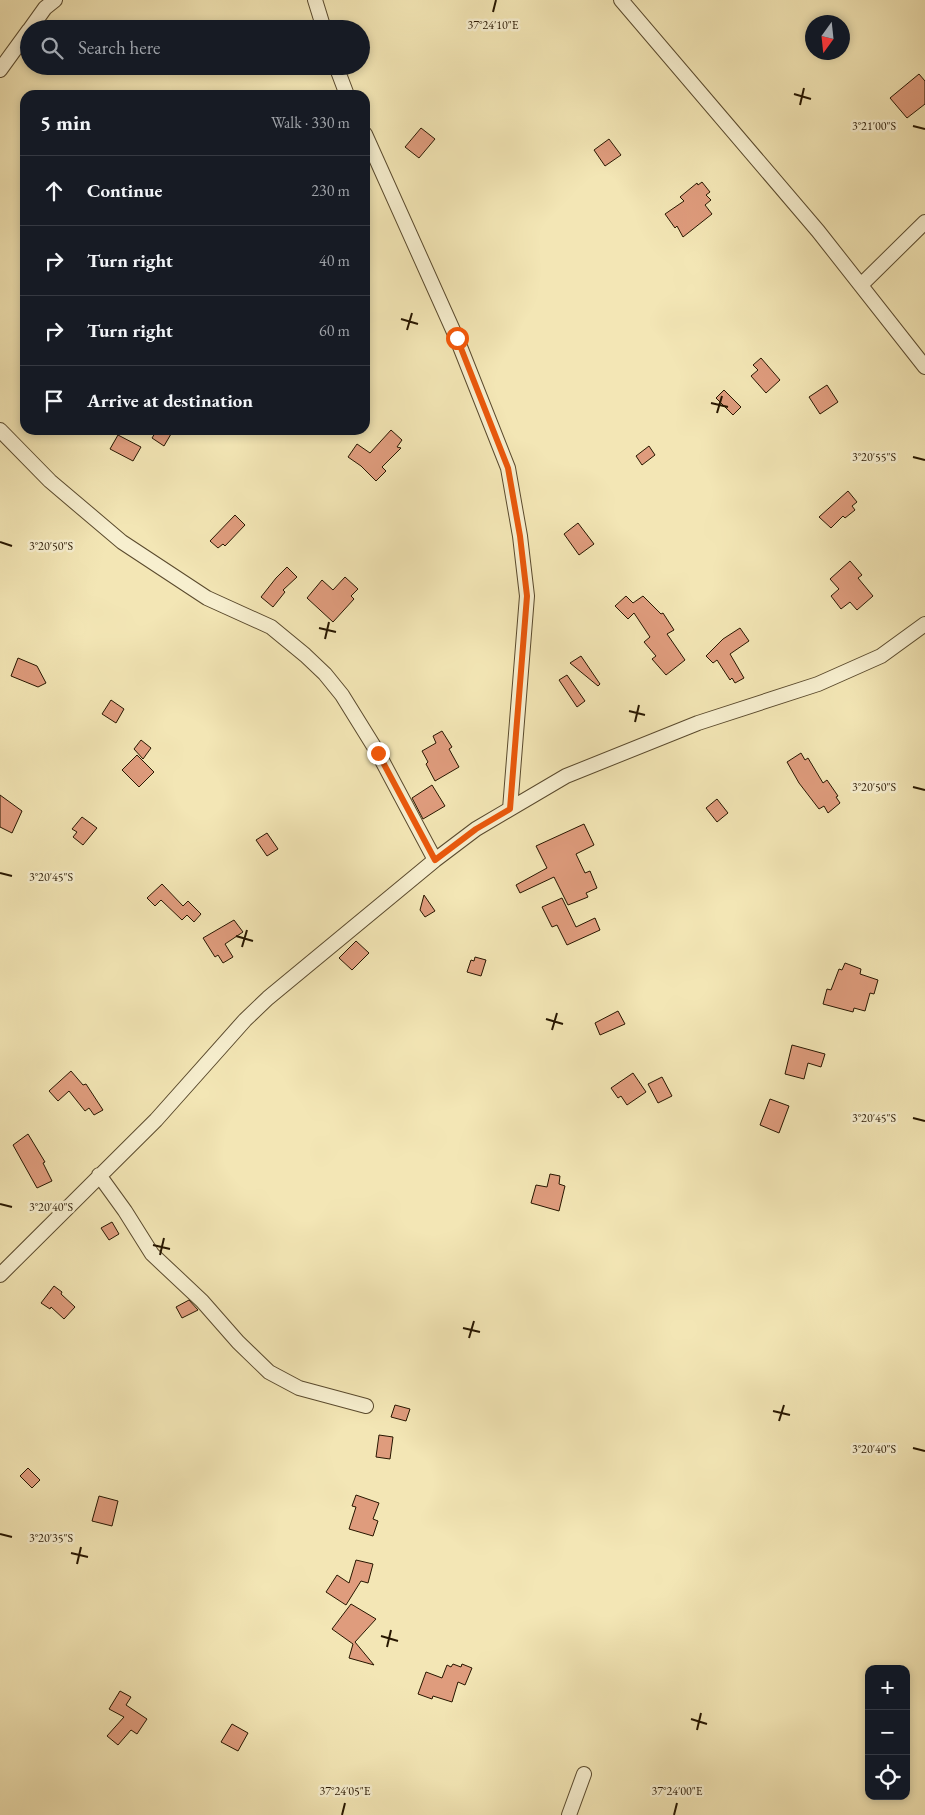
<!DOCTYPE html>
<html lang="en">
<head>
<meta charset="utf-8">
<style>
	body { margin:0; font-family:"EB Garamond",serif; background:#20242c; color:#f1f3f6 }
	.controls { position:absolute; right:15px; bottom:15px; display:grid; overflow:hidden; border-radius:10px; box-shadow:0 2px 8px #0003 }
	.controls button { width:45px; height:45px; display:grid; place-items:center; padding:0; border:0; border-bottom:1px solid #363941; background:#171b24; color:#f1f3f6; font:25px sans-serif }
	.compass { position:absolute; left:805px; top:15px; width:45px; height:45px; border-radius:50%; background:#171b24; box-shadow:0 2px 8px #0003; rotate:195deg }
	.stop { position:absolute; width:15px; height:15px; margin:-11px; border:4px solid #ea580c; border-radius:50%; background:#fff }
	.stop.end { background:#ea580c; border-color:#fff; box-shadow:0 1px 5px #0008 }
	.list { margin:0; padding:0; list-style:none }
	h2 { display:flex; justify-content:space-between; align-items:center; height:65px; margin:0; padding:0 20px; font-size:21px }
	h2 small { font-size:16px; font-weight:400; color:#9ea1a6 }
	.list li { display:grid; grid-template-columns:32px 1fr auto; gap:15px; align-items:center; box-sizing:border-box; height:70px; padding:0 20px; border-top:1px solid #363941 }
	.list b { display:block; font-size:19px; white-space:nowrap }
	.list em { font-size:16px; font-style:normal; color:#9ea1a6 }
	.icon { flex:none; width:28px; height:28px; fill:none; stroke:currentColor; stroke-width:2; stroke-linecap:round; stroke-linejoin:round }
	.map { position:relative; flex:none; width:925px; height:1815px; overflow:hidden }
	.search { position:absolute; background:#171b24; box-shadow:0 2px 8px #0003; left:20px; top:20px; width:350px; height:55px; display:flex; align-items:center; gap:12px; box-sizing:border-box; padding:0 18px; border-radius:28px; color:#9ea1a6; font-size:19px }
	.panel { position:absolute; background:#171b24; box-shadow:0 2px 8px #0003; left:20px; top:90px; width:350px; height:345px; border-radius:15px }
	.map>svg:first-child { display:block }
	.building { fill:#df9c7d; stroke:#271600 }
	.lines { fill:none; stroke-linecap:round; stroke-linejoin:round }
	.minor-casing { stroke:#5a4a2d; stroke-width:16 }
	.minor { stroke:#f7efcf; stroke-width:14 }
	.route { stroke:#ea580c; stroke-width:6 }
	.ticks { fill:none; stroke:#271600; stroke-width:2 }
	.ticks-label { font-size:12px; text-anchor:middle; fill:#271600; stroke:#f7efcf; stroke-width:5; stroke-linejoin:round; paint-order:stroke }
</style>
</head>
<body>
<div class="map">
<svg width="925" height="1815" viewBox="0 0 925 1815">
	<rect width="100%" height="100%" fill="#f3e6b5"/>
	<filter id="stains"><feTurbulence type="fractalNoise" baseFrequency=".004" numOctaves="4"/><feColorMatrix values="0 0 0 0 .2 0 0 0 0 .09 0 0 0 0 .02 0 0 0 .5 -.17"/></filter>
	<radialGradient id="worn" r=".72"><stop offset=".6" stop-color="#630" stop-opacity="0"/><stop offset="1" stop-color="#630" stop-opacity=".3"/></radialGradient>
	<!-- building -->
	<path class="building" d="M919,74L925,81V104L907,118L890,98Z
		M421,128L435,139L419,158L405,147Z
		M609,139L621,155L605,166L594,150Z
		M702,182L710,192L706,195L711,200L705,205L712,214L683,237L677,226L675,228L665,214L684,201L680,197L697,183L698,185Z
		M761,358L780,380L766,393L751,376L758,370L753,365Z
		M827,385L838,402L820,414L809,397Z
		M724,390L741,407L733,415L716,398Z
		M157,430H164L171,434L164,446L152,438Z
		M391,430L402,440L397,447L401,448L382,467L386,471L376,481L361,466L348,457L357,444L370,453Z
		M118,435L141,447L133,461L110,449Z
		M649,446L655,455L642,465L636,456Z
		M848,491L857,502L852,506L855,510L845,518L843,516L831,528L819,517Z
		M235,515L245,525L225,546L223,544L218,548L210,541Z
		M578,523L594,544L579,555L564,534Z
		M850,561L862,575L858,578L873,596L857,610L850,602L841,609L831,596L839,589L830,579Z
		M287,567L297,577L283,590L285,592L273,607L261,597L276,578Z
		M345,577L358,589L351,596L354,599L333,622L307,598L322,580L333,590Z
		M626,596L633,603L643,596L661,614L663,613L674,630L667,634L685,660L666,675L652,659L656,656L644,642L650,637L634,613L628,619L615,606Z
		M740,628L749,641L730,654L744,678L735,683L732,678L730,680L717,660L713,663L706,656L723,639Z
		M581,656L600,684L598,686L570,663Z
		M18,658L37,666L46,683L38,687L11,676Z
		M567,675L585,701L577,707L559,680Z
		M111,700L124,709L116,723L102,714Z
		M442,731L452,747L449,749L459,767L435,781L426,764L428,762L422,751L436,743L433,736Z
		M141,740L151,748L143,759L134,749Z
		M801,753L805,760L808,758L823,783L827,780L838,796L836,797L840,803L828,813L824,806L819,809L799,783L787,762Z
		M137,755L154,772L139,787L122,770Z
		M432,785L445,806L423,819L412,798Z
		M0,795L22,811L12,833L0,827Z
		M717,799L728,813L717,822L706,808Z
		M82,817L97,828L83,845L73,837L77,832L72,829Z
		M584,824L594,845L576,854L585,873L590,871L597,888L586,893L588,897L568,905L554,877L520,893L516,885L547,868L536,846Z
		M267,833L278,849L267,856L256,840Z
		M162,884L183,906L188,901L201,914L194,922L187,915L182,920L161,900L155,906L147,898Z
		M424,895L435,911L425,917L420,910Z
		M562,898L576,927L595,918L600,930L567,945L557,925L552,927L542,907Z
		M234,920L243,932L225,944L233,957L223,963L218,955L215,957L203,938Z
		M356,941L369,953L352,970L339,958Z
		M475,957L486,960L481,976L467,972L471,960L474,961Z
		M845,963L861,969L860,974L878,980L874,994L870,993L865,1011L854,1008L853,1012L823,1004L827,989L831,990L839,969L842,970Z
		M618,1011L625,1024L600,1035L595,1023Z
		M792,1045L825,1054L821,1067L808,1063L804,1079L785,1074Z
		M71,1071L83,1085L86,1084L103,1110L94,1115L89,1108L85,1111L69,1091L58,1101L49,1091Z
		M633,1073L646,1092L627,1105L621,1096L618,1098L611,1088Z
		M662,1077L672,1096L658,1103L648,1084Z
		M770,1099L789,1106L779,1133L760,1125Z
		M28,1134L45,1162L43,1163L52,1181L37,1188L13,1145Z
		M550,1174L560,1176L559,1184L565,1186L559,1211L531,1203L536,1185L547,1187Z
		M112,1222L119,1234L109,1240L101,1228Z
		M54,1286L62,1292L61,1294L75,1307L64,1319L51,1307L50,1309L41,1303Z
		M189,1300L198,1310L182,1318L176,1307Z
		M395,1405L410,1409L406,1421L391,1417Z
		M379,1435L393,1437L390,1459L376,1457Z
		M28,1468L40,1480L32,1488L20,1476Z
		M356,1495L379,1503L373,1519L378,1521L373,1536L349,1529L356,1507L352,1506Z
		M99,1496L118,1501L112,1526L92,1521Z
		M356,1560L373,1564L368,1583L361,1581L346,1605L326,1592L337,1575L349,1583Z
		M351,1604L376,1619L355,1642L374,1665L349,1658L353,1644L332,1629Z
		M453,1664L461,1667L462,1664L472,1668L465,1685L458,1682L452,1702L433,1696L432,1699L418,1694L426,1672L442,1678L447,1665L451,1667Z
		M120,1691L131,1697L126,1705L147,1719L137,1734L131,1730L118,1745L107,1736L124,1717L109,1709Z
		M232,1724L248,1733L238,1751L221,1742Z"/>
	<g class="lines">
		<!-- minor casing -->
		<g class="minor-casing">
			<path id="minor" d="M315,0L324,29
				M621,0L818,231L925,367
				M30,29L45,8L55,0
				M336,66L347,95
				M0,70L29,30
				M365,134L457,339L508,468L520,536L527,596L510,809
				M861,285L925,222
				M0,430L50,481L122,542L207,598L271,627L305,655L325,674L342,695L378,753L435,860
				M99,1175L125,1211L152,1254L202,1301L238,1342L269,1372L299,1388L366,1406
				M0,1275L156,1120L245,1020L268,998L435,860L476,829L566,776L698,723L818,684L881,656L925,624
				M569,1815L584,1774"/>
		</g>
		<!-- minor -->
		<use href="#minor" class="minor"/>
	</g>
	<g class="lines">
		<!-- route -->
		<path class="route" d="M378,753L435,860L476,829L510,809L527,596L520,536L508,468L457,338"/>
	</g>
	<!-- ticks -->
	<path class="ticks" d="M493,12L496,0M794,94L811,99M800,105L804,88M913,126L925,129M401,319L418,324M407,330L412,313M711,403L728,407M717,413L722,396M913,457L925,460M0,542L12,546M319,628L336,632M325,639L329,622M629,711L645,715M635,722L639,705M913,787L925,790M0,873L12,876M236,936L253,941M242,947L247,930M546,1019L563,1024M552,1030L557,1013M913,1118L925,1121M0,1204L12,1207M153,1245L170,1249M160,1255L164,1238M463,1328L480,1332M469,1338L474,1321M773,1411L790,1415M779,1421L784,1405M913,1448L925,1451M0,1534L12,1537M71,1553L88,1557M77,1564L81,1547M381,1636L398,1641M387,1647L391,1630M691,1719L707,1724M697,1730L701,1713M342,1815L345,1803M674,1815L677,1803"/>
	<g class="ticks-label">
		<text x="493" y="29">37°24'10"E</text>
		<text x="874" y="130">3°21'00"S</text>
		<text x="874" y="461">3°20'55"S</text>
		<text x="51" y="550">3°20'50"S</text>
		<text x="874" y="791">3°20'50"S</text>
		<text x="51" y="881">3°20'45"S</text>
		<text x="874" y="1122">3°20'45"S</text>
		<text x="51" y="1211">3°20'40"S</text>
		<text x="874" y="1453">3°20'40"S</text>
		<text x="51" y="1542">3°20'35"S</text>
		<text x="345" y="1795">37°24'05"E</text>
		<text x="677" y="1795">37°24'00"E</text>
	</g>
	<rect width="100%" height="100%" filter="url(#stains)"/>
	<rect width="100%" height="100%" fill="url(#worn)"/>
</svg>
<div class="controls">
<button>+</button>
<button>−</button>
<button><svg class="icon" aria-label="locate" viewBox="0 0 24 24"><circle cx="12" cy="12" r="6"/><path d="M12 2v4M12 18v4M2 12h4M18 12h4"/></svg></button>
</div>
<svg class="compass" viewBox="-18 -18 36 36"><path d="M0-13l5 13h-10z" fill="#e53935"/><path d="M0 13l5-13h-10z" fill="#9ea1a6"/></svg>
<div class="stop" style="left:457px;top:338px"></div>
<div class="stop end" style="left:378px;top:753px"></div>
<div class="search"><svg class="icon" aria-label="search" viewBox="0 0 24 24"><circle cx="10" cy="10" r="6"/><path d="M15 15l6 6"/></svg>Search here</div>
<section class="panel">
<h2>5 min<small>Walk · 330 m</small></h2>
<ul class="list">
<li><svg class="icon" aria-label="ahead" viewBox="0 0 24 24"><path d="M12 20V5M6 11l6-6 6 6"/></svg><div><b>Continue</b></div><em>230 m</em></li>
<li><svg class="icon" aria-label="right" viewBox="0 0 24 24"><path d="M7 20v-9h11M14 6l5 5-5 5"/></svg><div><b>Turn right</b></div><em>40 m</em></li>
<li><svg class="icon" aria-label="right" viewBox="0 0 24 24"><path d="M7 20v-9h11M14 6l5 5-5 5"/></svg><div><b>Turn right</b></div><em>60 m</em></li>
<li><svg class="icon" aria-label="arrive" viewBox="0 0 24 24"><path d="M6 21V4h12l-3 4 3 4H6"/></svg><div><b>Arrive at destination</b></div></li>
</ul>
</section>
</div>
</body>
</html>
